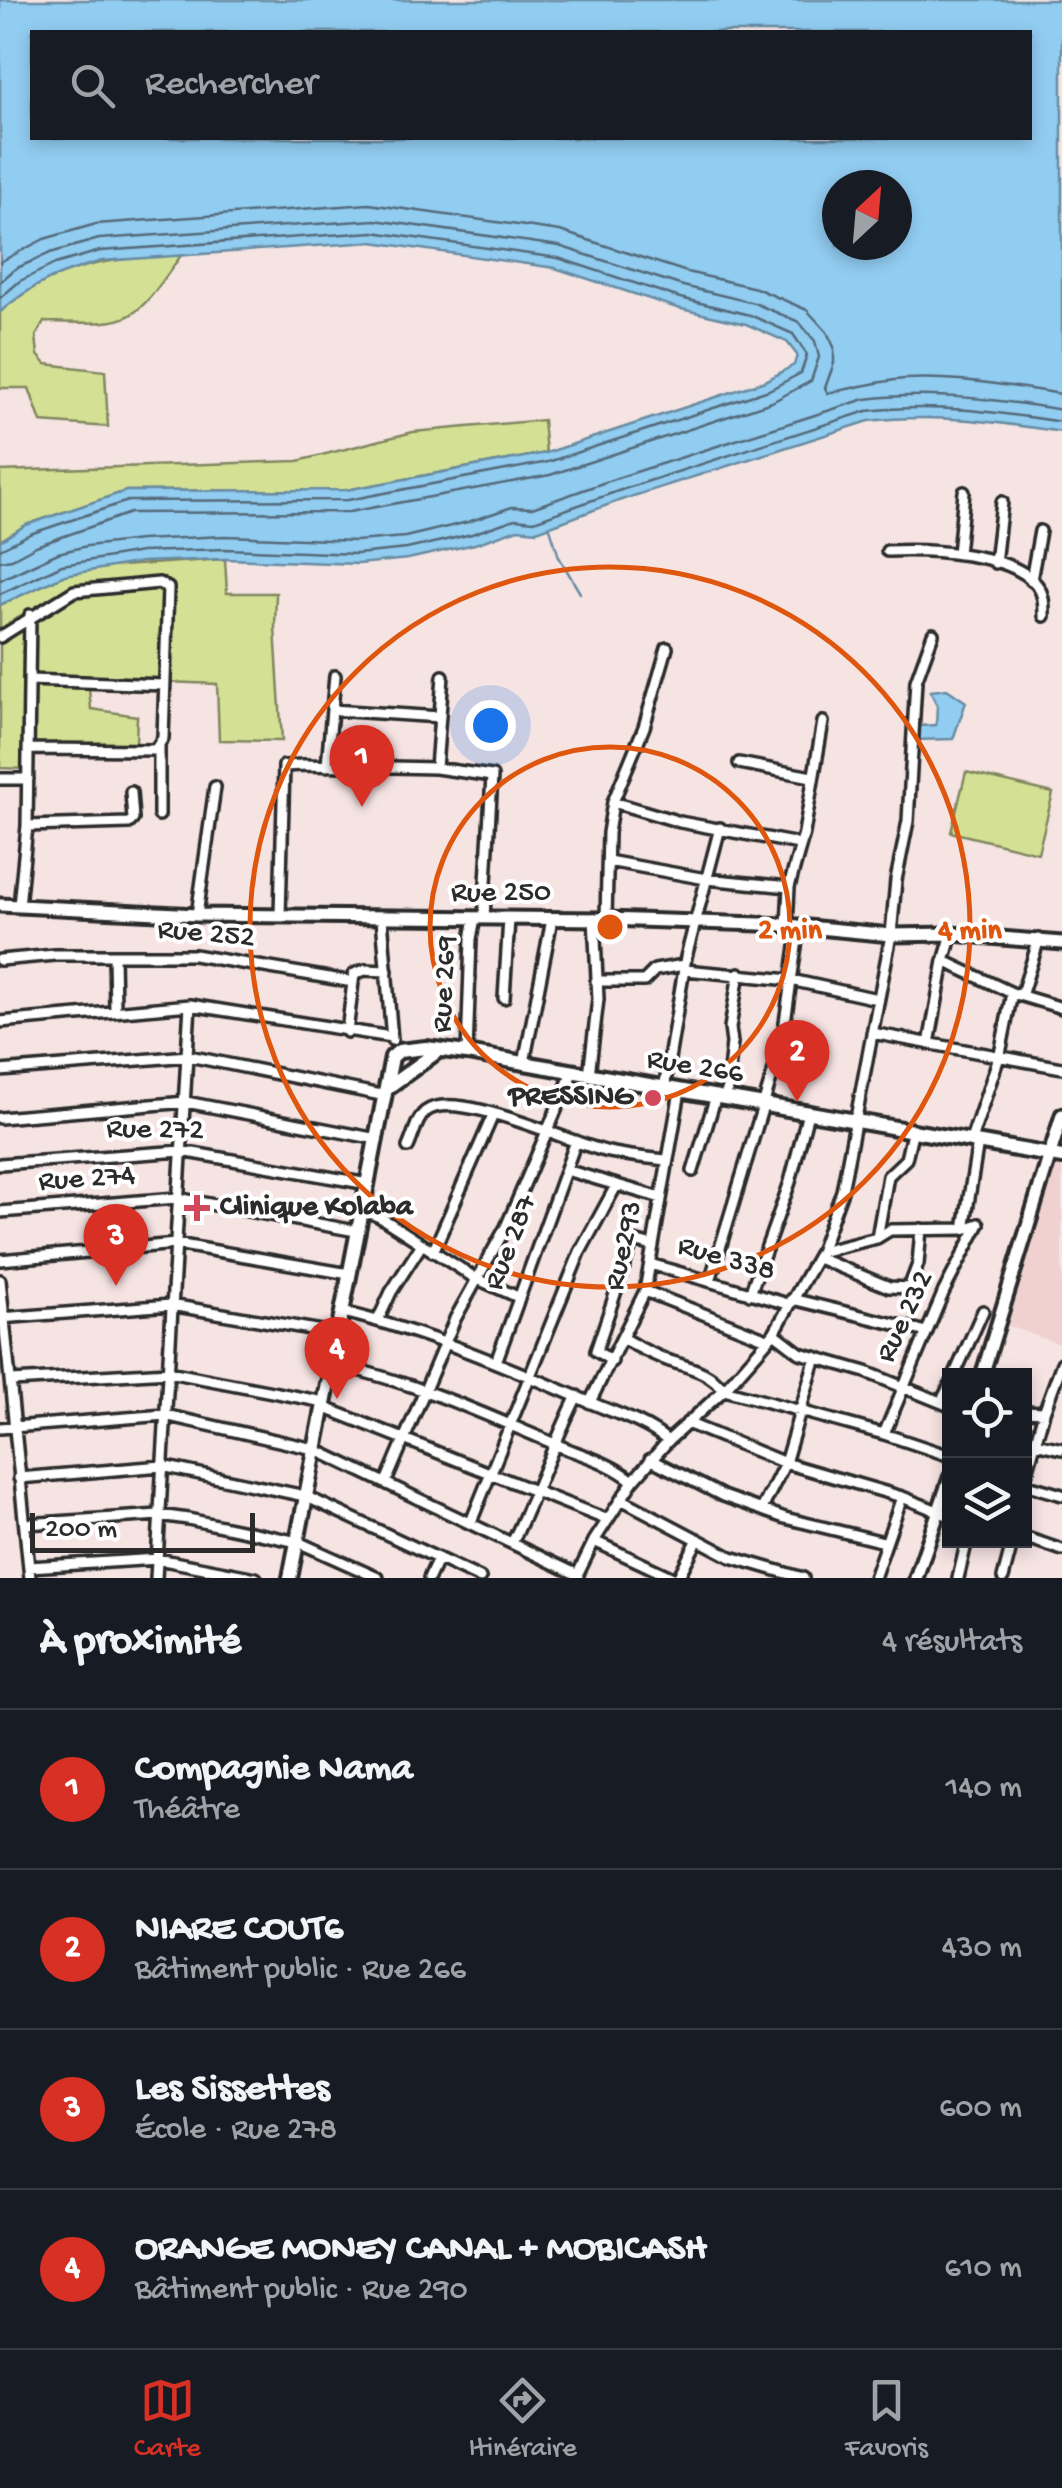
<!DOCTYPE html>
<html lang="fr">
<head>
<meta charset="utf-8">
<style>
	body { margin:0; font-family:"Gochi Hand",sans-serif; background:#20242c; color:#f1f3f6 }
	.controls { position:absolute; right:30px; bottom:30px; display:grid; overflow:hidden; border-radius:0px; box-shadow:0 5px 15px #0003 }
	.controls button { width:90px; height:90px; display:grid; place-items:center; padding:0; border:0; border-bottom:2px solid #363941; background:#171b24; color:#f1f3f6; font:50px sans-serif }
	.compass { position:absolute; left:822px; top:170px; width:90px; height:90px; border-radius:50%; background:#171b24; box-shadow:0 5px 15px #0003; rotate:26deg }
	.scale { position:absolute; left:30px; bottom:25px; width:225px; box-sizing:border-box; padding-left:10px; border:5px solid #2b2b2b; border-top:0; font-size:28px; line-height:35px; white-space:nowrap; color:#2b2b2b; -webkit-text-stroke:8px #fff; paint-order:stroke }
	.you { position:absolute; left:490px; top:725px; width:35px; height:35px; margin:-25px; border:8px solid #fff; border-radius:50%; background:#1a73e8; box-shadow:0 0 0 15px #1a73e833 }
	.badge { display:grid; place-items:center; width:65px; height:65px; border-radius:50%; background:#d93025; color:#fff; font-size:32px; font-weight:700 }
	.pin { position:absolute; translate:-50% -82px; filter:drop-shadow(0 2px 5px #0008) }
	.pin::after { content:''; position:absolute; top:52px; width:35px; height:30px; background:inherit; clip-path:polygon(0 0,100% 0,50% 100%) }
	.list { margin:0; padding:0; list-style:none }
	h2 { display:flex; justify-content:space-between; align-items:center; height:130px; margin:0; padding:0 40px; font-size:42px }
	h2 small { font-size:32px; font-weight:400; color:#9ea1a6 }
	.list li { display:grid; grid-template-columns:65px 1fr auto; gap:30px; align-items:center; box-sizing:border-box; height:160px; padding:0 40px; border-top:2px solid #363941 }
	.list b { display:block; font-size:38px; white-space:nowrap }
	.list p { margin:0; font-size:32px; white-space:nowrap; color:#9ea1a6 }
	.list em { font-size:32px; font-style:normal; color:#9ea1a6 }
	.icon { flex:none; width:55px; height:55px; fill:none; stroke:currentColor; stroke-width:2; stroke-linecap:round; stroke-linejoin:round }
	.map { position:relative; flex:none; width:1062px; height:1578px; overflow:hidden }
	.search { position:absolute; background:#171b24; box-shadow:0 5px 15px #0003; left:30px; right:30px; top:30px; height:110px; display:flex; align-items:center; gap:25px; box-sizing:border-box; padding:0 35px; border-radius:0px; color:#9ea1a6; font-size:38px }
	.sheet { height:770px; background:#171b24 }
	nav { display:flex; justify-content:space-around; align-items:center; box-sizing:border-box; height:140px; border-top:2px solid #363941; background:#171b24; font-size:28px; color:#9ea1a6 }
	nav a { display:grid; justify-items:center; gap:5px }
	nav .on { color:#d93025 }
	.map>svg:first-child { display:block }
	.built { fill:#f0d1d0 }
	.green { fill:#d4e194; stroke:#808660; stroke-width:2.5 }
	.water { fill:#91ccf1; stroke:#688ca2; stroke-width:2.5; fill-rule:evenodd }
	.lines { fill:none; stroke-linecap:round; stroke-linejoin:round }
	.shore { stroke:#546b7a; stroke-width:2.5 }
	.stream { stroke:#688ca2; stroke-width:2.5 }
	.minor-casing { stroke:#2b2b2b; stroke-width:16 }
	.tertiary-casing { stroke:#2b2b2b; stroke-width:19 }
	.secondary-casing { stroke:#2b2b2b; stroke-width:20 }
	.minor { stroke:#fff; stroke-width:9 }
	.tertiary { stroke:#fff; stroke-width:11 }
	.secondary { stroke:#fff; stroke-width:12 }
	.ring { fill:none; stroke:#df570e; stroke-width:5 }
	.poi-dot { fill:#d1495b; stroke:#fff; stroke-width:4 }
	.labels { text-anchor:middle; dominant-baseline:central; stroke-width:8; stroke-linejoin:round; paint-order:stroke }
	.street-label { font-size:30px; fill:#2b2b2b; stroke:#fff }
	.poi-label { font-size:30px; font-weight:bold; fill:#2b2b2b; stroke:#fff; text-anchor:end }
	.centre { fill:#df570e; stroke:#fff; stroke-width:5 }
	.ring-label { font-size:30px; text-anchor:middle; font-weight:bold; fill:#df570e; stroke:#fff; stroke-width:8; stroke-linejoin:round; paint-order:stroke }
</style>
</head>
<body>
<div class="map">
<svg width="1062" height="1578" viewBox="0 0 1062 1578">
	<rect width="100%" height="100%" fill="#f6e4e3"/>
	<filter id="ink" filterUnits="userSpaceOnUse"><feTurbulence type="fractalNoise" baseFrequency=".01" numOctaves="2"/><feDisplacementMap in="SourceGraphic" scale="20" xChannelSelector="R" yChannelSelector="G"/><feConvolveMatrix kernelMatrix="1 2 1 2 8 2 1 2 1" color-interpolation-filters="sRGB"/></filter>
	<g filter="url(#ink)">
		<!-- built -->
		<path class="built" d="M1055,1161L1062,1162V1345L1003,1324Z"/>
		<!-- green -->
		<path class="green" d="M182,254C130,328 134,324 44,322L36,336L38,355L46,364L105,371L108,427L41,422L29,388H0V312C55,263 111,259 182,254Z
			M543,420L546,453L346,490L126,491L26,525L0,541V471L298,461L413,432Z
			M225,559L227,593H276L275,628L282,741L219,740L217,684L88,679L91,709L137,716L136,743L24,745V769L0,768V605L65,575L91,568Z
			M966,772L1053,793L1038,853L951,832Z"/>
		<!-- water -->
		<path class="water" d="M0,0H1062V432C996,422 935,413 869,421L624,499L537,531L518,529L475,544L408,559L358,564L225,559L142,562L65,575L0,605V541L26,525L126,491L346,490L546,453L765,381L794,365L797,355L787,342L746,324L677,308L555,268L372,242L102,261C60,273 33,283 0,312ZM32,32H1030V138H32ZM837,185H897V245H837Z
			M947,689L966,702L953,739L913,740L918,726L936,725L937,705L930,691Z"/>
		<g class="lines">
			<!-- shore -->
			<path class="shore" d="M0,262L44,239L96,224L369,204L560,231L687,272L756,288L807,310L827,332L834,347V363L825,388L828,393C854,388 879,381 905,379C958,376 1010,386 1062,394
				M0,282L15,269L50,253L99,239L375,220L559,246L683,286L754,303L799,322L815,341L819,357L811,381L772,402L550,475L349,512L130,513L36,546L12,559L0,561
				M0,298L20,281L55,264L100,251L373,232L558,258L680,298L750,315L793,334L807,355L801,373L769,390L548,462L348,500L128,501L30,534L0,549
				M0,580L58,553L87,546L140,540L225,536L356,541L405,537L468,522L512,507L532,508L617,478L865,399C933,391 995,399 1062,410
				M0,594L62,565L141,552L225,549L357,554L407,549L472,534L515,519L534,521L621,490L867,411C934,403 996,412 1062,422"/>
			<!-- stream -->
			<path class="stream" d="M549,525L559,557L580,593"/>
			<!-- minor casing -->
			<g class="minor-casing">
				<path id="minor" d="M887,551C925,549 1011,552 1037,585C1044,594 1044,605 1044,616
					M958,554L964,492
					M995,563L1002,502
					M1031,580L1040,531
					M0,637L74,591L159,583L168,588L163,738L155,750L30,749
					M29,680L164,685
					M332,710L440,717
					M739,763L812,777
					M327,766L335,676
					M436,768L443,676
					M0,779H28
					M613,802L680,822L799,844
					M159,815V745
					M27,826L129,823L133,819L131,792
					M608,861L706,879L789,887
					M19,906L27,826L30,615
					M197,915L215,787
					M280,915L284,766L303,765L436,768L492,776L484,918
					M382,918L392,1040
					M606,919L608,833L613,802L644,727L667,648
					M787,925L789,887L804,833L823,722
					M114,955L115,1010
					M0,960L55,955H194L353,982
					M944,961L952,934
					M685,970L791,980L877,999
					M596,981H644L655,970L684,965
					M1022,993L1039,939
					M504,998L509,919
					M0,1022L190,1005L391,1037
					M347,1032L354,974L365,970L387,971
					M872,1033L1062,1068
					M929,1044L944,961L1012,993L1062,1008
					M467,1053L471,939L475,918
					M524,1063L552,919
					M0,1071L189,1056L386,1096
					M589,1075L598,999L594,918
					M664,1089L686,957L720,828
					M726,1099L732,1043L730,1028L739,973
					M0,1118L186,1102L377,1139
					M971,1140L1000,1054L1012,993
					M408,1147C413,1137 416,1120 425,1112C455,1087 569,1143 605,1151C625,1156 647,1158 667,1160
					M0,1164L182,1151L368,1184
					M566,1170L661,1198
					M693,1171L716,1096
					M361,1209L380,1217L475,1278L518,1297
					M0,1212L177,1198L356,1231
					M964,1229L978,1142
					M877,1238L888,1176L906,1159L913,1129
					M433,1252L493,1115
					M820,1252L877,1238L890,1230L964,1229L979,1224
					M818,1258L889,1287L909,1288L918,1264L921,1229
					M0,1260L176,1244L349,1274
					M650,1264L788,1304
					M0,1280L30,1578
					M710,1281L782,1043L799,926
					M645,1291L767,1339
					M750,1294L790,1182L808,1113
					M792,1299L927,1332
					M343,1312C426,1332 506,1366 584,1400C612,1412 644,1421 668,1441
					M0,1318L171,1305L339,1334
					M378,1320L391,1292L422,1244
					M774,1333L800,1353L866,1372L950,1406
					M622,1338C636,1346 651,1354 667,1360C689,1368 708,1370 724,1390L884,1434L950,1456
					M612,1361L596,1351L632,1243L634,1241L653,1246
					M496,1362L576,1141
					M333,1364C410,1381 478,1411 550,1442C579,1455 607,1460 633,1481
					M954,1376L983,1311
					M12,1381L169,1372L324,1402
					M590,1402L645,1291L680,1091
					M941,1402L950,1385
					M323,1407L608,1520
					M1024,1411L1044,1412
					M687,1423L785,1463L902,1497L950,1516
					M0,1428L165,1415L314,1449L578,1575
					M884,1434L944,1291L979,1224
					M1035,1443L1062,1449
					M650,1459L723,1496L785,1518L884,1542
					M19,1478L162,1466L305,1496L480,1578
					M386,1482L455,1319L506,1227L572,1073
					M1024,1483L1044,1412L1062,1363
					M1024,1484L1062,1495
					M621,1499L731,1557L803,1578
					M762,1509L785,1463L816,1357
					M471,1522L580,1252L616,1186
					M26,1524L159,1515L188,1519L298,1542L378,1578
					M1024,1537L1062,1550
					M513,1541C536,1494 553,1444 577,1396
					M594,1541L673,1578
					M29,1567L158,1559L256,1578
					M156,1578L190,1005
					M429,1578L438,1558
					M576,1578L594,1541L633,1481L668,1441L724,1390L774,1333L820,1252L842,1191L891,935L896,880L908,821L916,681L933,634
					M678,1578L698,1539
					M874,1578L902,1497
					M958,1578L967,1540
					M1003,1578L1013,1540"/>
			</g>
			<!-- tertiary casing -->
			<g class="tertiary-casing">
				<path id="tertiary" d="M0,905L197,915L606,919L787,925L891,935L952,934L1062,943
					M982,1376L1062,1115
					M916,1578L950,1478"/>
			</g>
			<!-- secondary casing -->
			<g class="secondary-casing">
				<path id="secondary" d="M387,1088L438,1051
					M290,1578L392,1057L399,1051L426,1048L467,1053L1062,1157"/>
			</g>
			<!-- minor -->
			<use href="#minor" class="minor"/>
			<!-- tertiary -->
			<use href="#tertiary" class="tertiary"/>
			<!-- secondary -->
			<use href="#secondary" class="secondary"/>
		</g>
	</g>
	<!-- distance rings -->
	<g class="ring">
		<circle cx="610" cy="927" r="180"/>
		<circle cx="610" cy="927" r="360"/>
	</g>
	<!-- markers -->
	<g class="poi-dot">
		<circle cx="653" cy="1098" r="10"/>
		<path d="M192 1193h10v10h10v10h-10v10h-10v-10h-10v-10h10z"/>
	</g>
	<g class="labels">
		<!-- street labels -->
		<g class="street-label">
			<text x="501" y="894">Rue 250</text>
			<text transform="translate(206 935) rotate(5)">Rue 252</text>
			<text transform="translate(446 984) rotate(-87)">Rue 269</text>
			<text transform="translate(695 1068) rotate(9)">Rue 266</text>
			<text transform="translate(155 1131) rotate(1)">Rue 272</text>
			<text transform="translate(87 1180) rotate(-4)">Rue 274</text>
			<text transform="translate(512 1243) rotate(-69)">Rue 287</text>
			<text transform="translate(625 1246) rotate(-78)">Rue293</text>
			<text transform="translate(726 1260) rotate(16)">Rue 338</text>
			<text transform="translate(906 1317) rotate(-65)">Rue 232</text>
		</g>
		<!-- poi labels -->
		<g class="poi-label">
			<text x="633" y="1098">PRESSING</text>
			<text x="220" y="1208" text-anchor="start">Clinique Kolaba</text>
		</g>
	</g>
	<circle cx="610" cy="927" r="15" class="centre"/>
	<g class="ring-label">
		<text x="790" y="938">2 min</text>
		<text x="970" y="938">4 min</text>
	</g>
</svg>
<div class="controls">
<button><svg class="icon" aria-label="locate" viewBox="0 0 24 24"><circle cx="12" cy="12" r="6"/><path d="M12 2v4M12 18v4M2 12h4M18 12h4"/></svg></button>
<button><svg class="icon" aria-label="layers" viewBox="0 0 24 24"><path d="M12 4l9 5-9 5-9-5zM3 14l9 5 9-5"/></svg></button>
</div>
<svg class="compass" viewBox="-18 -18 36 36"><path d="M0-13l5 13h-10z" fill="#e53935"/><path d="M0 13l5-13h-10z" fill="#9ea1a6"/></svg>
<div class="scale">200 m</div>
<div class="you"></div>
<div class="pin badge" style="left:362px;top:807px">1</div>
<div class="pin badge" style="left:797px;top:1102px">2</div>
<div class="pin badge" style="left:116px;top:1286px">3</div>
<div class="pin badge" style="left:337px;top:1399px">4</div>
<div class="search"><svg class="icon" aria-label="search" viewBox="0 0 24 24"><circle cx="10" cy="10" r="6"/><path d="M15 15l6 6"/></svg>Rechercher</div>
</div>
<section class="sheet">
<h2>À proximité<small>4 résultats</small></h2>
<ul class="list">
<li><span class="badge">1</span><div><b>Compagnie Nama</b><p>Théâtre</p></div><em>140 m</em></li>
<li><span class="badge">2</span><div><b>NIARE COUT6</b><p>Bâtiment public · Rue 266</p></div><em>430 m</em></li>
<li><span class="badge">3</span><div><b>Les Sissettes</b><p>École · Rue 278</p></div><em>600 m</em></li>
<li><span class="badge">4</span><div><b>ORANGE MONEY CANAL + MOBICASH</b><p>Bâtiment public · Rue 290</p></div><em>610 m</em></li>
</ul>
</section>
<nav>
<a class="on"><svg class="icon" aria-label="map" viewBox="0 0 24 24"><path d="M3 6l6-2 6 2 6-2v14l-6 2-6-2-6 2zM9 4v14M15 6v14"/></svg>Carte</a>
<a><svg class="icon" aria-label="directions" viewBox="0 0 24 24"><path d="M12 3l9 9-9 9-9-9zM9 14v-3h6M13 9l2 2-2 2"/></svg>Itinéraire</a>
<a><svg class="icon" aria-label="saved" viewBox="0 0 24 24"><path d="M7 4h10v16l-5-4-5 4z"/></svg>Favoris</a>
</nav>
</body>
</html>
